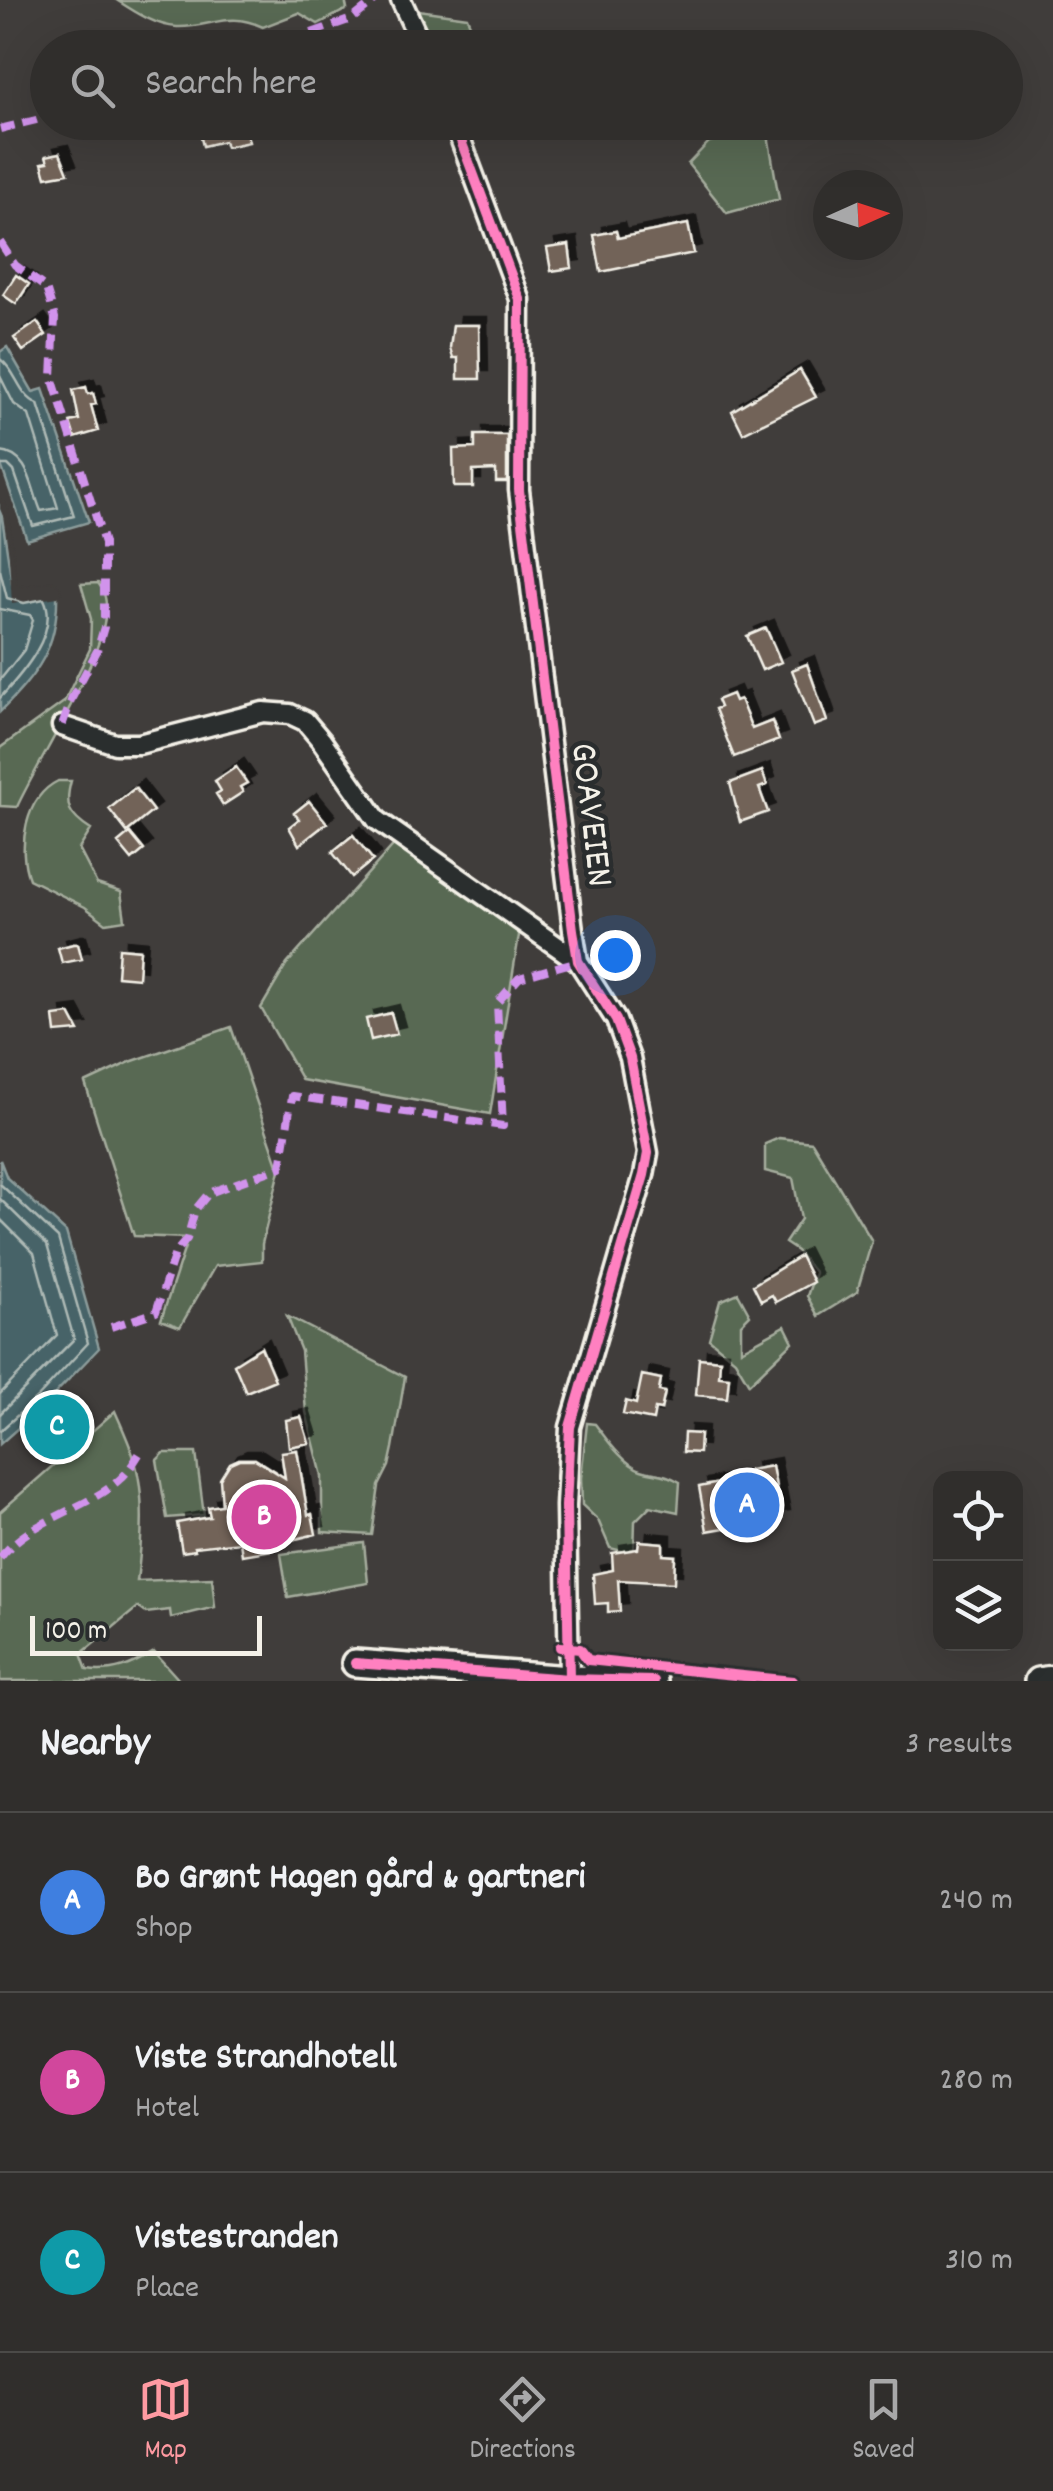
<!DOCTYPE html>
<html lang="en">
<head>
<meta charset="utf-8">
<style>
	body { margin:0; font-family:Dekko,sans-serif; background:#3c3a38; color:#f1f3f6 }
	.controls { position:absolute; right:30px; bottom:30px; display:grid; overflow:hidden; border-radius:20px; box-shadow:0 10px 40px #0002 }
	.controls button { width:90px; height:90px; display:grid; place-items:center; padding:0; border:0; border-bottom:2px solid #4b4a48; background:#302e2c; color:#f1f3f6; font:50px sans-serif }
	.compass { position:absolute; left:813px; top:170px; width:90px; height:90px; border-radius:50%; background:#302e2c; box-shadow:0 10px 40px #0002; rotate:87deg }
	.scale { position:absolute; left:30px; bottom:25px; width:232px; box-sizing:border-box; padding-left:10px; border:5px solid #f4f1e8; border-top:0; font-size:28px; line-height:35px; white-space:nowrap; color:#f4f1e8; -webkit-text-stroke:8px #2a2d2e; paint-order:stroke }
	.you { position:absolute; left:615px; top:955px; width:35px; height:35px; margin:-25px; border:8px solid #fff; border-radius:50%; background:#1a73e8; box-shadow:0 0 0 15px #1a73e833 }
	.badge { display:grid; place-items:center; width:65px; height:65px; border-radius:50%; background:#ff9aa2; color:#fff; font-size:32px; font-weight:700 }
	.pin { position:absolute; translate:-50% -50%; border:5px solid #fff; box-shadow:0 2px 10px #0006 }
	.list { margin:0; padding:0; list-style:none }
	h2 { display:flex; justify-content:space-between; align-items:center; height:130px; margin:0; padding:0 40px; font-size:42px }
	h2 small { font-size:32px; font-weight:400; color:#a8a8a9 }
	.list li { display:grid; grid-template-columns:65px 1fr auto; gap:30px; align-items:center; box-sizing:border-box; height:180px; padding:0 40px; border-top:2px solid #4b4a48 }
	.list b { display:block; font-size:38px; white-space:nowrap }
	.list p { margin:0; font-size:32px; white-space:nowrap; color:#a8a8a9 }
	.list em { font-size:32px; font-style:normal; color:#a8a8a9 }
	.icon { flex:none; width:55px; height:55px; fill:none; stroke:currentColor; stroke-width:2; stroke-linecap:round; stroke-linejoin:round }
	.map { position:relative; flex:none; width:1053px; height:1681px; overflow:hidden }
	.search { position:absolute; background:#302e2c; box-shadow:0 10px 40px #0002; left:30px; right:30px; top:30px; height:110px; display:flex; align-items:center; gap:25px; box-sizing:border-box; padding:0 35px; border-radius:55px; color:#a8a8a9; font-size:38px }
	.sheet { height:670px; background:#302e2c }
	nav { display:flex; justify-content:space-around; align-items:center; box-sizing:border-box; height:140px; border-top:2px solid #4b4a48; background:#302e2c; font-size:28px; color:#a8a8a9 }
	nav a { display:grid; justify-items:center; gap:5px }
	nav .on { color:#ff9aa2 }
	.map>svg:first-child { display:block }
	.green { fill:#586953; stroke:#a6ad9e; stroke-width:2.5 }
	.water { fill:#466468; stroke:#8c9c9b; stroke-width:2.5 }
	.pier { fill:#403d3b }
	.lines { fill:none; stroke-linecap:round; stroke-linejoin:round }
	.shore { stroke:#aeb9b5; stroke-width:2.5 }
	.building { fill:#726359; stroke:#f4f1e8; stroke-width:2.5; filter:url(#shadow) }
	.minor-casing { stroke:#f4f1e8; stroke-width:25 }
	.secondary-casing { stroke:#f4f1e8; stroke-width:32 }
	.minor { stroke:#2a2d2e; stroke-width:18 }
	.secondary { stroke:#2a2d2e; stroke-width:25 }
	.quiet { stroke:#d193ec; stroke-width:8; stroke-dasharray:15 8; stroke-linecap:butt }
	.cycleway-casing { stroke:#2a2d2e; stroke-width:16 }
	.cycleway { stroke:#ff80c0; stroke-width:10 }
	.labels { text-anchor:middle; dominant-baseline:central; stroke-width:9; stroke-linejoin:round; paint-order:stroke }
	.street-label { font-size:38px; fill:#f4f1e8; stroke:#2a2d2e }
</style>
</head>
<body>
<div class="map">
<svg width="1053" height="1681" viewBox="0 0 1053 1681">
	<defs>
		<filter id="shadow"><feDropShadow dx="8" dy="-8" stdDeviation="0" flood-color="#0009"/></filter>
	</defs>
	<rect width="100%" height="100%" fill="#403d3b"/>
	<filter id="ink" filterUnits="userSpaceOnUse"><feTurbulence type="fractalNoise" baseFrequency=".01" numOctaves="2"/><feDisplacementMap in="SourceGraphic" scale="20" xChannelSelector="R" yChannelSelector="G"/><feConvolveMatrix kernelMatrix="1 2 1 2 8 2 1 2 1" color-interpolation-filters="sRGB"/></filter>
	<g filter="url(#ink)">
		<!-- green -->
		<path class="green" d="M345,0L347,9L318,24L299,13L263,27C227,10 212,28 177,27C156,26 135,12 118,1Z
			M411,9L467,17L476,39L472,47H428Z
			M766,123L779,199L727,213L688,164L709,142Z
			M98,583C101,587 104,592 105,597C116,642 37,762 17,807L0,806V748L64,702L90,649L91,619L81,584Z
			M58,781H71C64,806 69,816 91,830L79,849L97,884L121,892L125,920L106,923L85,907L29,879C17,848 25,797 58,781Z
			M399,839L521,923L490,1114L302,1080L261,1008L287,964Z
			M231,1027L280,1170L262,1244V1261L215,1266L180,1327L161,1320L188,1238L134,1236L85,1083L130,1062Z
			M779,1138L812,1142L872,1241L857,1292L818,1316L807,1296L815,1273L797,1251L785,1243L801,1219L793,1178L765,1171V1144Z
			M738,1293L750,1315L741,1324V1350L785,1326L793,1342L749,1384L735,1360L709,1339L720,1301Z
			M287,1316L405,1377L393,1448L389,1466L379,1486L372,1535L322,1532V1476L306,1412L301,1351Z
			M115,1411C121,1425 128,1440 133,1455C146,1493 142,1542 137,1581L212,1578L215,1607L171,1618L170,1610L146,1613L138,1607L81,1654L87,1670C114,1674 132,1665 154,1652L180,1681H0V1512Z
			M587,1423L595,1424C606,1438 623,1464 641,1470C657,1475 663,1472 680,1482L678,1512L650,1506L635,1521L634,1554L610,1548L598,1520L582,1505L581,1478Z
			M164,1453H196L204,1515L167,1518L157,1460Z
			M364,1543L368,1583L288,1597L281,1554Z"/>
		<!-- water -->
		<path class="water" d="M7,347L33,392L43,389L89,522L27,540L0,462V352Z
			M0,504L13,591L57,592C59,648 37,674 0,712Z
			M0,1160L7,1178L66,1232L99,1348L45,1404L0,1444Z"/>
		<!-- pier -->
		<path class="pier" d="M0,499L8,508L17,587L54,581L62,591L58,597L12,604L7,525L0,509Z"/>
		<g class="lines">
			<!-- shore -->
			<path class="shore" d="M0,359C17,371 18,395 38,404L74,516L33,526L14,471L8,465H0
				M0,376L14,404L29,415L58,508L41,511C31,488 30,454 0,452
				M0,570L7,598L24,603L44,599C60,632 21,675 0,698
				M0,609L30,615L33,620L24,650L0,680
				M0,1184L58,1238L88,1343L38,1397L0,1431
				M0,1199L47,1245L74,1339L0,1414
				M0,1219L34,1253L57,1335L0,1394"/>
		</g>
		<!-- building -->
		<path class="building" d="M197,122H232L233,129L245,126L249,142L226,147L224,141L203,146Z
			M60,153L68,173L46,177L42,163L48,162L46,156Z
			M688,224L694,253L601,272L594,235L616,231L618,238Z
			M569,245L572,268L551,271L547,248Z
			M16,275L29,284L16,304L3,295Z
			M37,322L46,335L23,351L14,338Z
			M453,325H479L480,379H458V358H453L450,348Z
			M800,370L816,397L743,433L732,411Z
			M86,387L88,394L93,393L96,404L91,405L98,431L75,438L70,422L79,420L73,390Z
			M475,435H507V482H496V470L473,471V487H454L453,449L475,448Z
			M766,628L781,662L762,670L747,636Z
			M807,664L827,721L814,726L792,670Z
			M732,694L735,701L740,699L752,729L772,721L779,740L734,757L715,709L720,707L717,700Z
			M236,767L247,783L240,787L243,792L223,805L216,794L221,791L215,781Z
			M762,771L767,785L759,788L768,812L740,822L730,783Z
			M135,788L153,811L127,832L109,809Z
			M309,801L327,823L299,845L289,827L299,819L294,813Z
			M130,833L144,850L132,860L118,843Z
			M353,835L373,860L352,877L332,852Z
			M73,944H78L82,959L62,963L58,948Z
			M119,948L140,950L138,978L117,976Z
			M391,1013L397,1034L371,1040L366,1019Z
			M70,1014L79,1031L56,1033L54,1016Z
			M800,1256L813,1282L776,1302L772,1295L761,1301L753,1285Z
			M261,1347L275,1380L246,1392L234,1364Z
			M699,1358L720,1360L719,1376L729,1377L727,1398L696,1395Z
			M642,1375L661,1379L659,1391L665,1392L661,1410L655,1409L653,1420L623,1414L626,1401L636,1404Z
			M301,1417L309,1443L289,1447L286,1420Z
			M684,1433L700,1434L699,1453L683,1452Z
			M297,1450L308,1515L312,1514L316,1534L272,1545L273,1550L242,1555L240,1542L194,1547L195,1550L182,1552L177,1523L210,1517L208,1507L222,1505L220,1479L230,1463L239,1459H255L285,1478L281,1452Z
			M772,1466L782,1518L707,1531L699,1487L750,1477L749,1470Z
			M639,1541L663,1543V1555L675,1556L674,1583L618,1580L620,1611L608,1612V1603L595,1604L593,1574L613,1570L612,1553L638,1549Z"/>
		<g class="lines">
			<!-- minor casing -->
			<g class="minor-casing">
				<path id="minor" d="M401,0L423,48
					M454,122L520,299L519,490L573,930L578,961L616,1020L630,1058L648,1153L644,1175L570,1427L566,1506L569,1679
					M62,726L115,744H139L263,712L290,714L305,721L321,740L377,820L578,961"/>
			</g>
			<!-- secondary casing -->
			<g class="secondary-casing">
				<path id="secondary" d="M355,1663L569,1679L654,1681
					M1038,1681L1053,1679"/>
			</g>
			<!-- minor -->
			<use href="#minor" class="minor"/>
			<!-- secondary -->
			<use href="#secondary" class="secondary"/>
			<!-- quiet -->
			<path class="quiet" d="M268,48L352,19L376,0
				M0,129L48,117
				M0,242L15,265L46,288L55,318L52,377L104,543V627L97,651L72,698L62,726
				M111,1327L156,1312L175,1253L187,1239L195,1210L209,1193L281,1167L292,1096L503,1126L497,1003L519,978L578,961
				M0,1558C30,1519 82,1512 119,1480C129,1472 136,1459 143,1448"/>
			<!-- cycleway casing -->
			<g class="cycleway-casing">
				<path id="cycleway" d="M454,122L520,299L519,490L573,930L578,961L616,1020L630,1058L648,1153L644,1175L570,1427L566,1506L569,1679
					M560,1647L580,1649L588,1660L793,1681
					M355,1663L569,1679L654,1681"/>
			</g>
			<!-- cycleway -->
			<use href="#cycleway" class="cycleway"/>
		</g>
	</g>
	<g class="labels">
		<!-- street labels -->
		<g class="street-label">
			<text transform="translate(589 815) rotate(83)">GOAVEIEN</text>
		</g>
	</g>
</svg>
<div class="controls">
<button><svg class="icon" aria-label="locate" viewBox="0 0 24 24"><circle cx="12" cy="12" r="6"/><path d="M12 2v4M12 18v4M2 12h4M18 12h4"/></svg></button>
<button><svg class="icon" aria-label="layers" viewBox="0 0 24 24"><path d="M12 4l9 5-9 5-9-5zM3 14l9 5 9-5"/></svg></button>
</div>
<svg class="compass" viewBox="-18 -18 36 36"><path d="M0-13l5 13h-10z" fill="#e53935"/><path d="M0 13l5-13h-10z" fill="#a8a8a9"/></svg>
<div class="scale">100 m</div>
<div class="you"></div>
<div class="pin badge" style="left:747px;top:1505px;background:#3f7fe0">A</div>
<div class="pin badge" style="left:264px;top:1517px;background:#d1479c">B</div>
<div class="pin badge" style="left:57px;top:1427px;background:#0f9aa8">C</div>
<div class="search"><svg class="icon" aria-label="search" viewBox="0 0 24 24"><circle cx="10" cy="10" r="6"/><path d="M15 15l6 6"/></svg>Search here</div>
</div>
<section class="sheet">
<h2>Nearby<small>3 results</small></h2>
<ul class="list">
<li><span class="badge" style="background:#3f7fe0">A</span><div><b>Bo Grønt Hagen gård &amp; gartneri</b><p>Shop</p></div><em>240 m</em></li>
<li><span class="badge" style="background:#d1479c">B</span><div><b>Viste Strandhotell</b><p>Hotel</p></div><em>280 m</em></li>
<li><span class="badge" style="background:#0f9aa8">C</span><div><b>Vistestranden</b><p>Place</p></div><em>310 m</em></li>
</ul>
</section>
<nav>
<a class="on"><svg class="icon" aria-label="map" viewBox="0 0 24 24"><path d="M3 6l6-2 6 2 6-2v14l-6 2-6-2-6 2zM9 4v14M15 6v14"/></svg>Map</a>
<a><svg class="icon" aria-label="directions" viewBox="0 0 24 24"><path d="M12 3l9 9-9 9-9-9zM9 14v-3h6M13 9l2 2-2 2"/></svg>Directions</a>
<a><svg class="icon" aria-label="saved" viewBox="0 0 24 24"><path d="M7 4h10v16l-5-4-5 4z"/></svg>Saved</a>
</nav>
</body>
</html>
